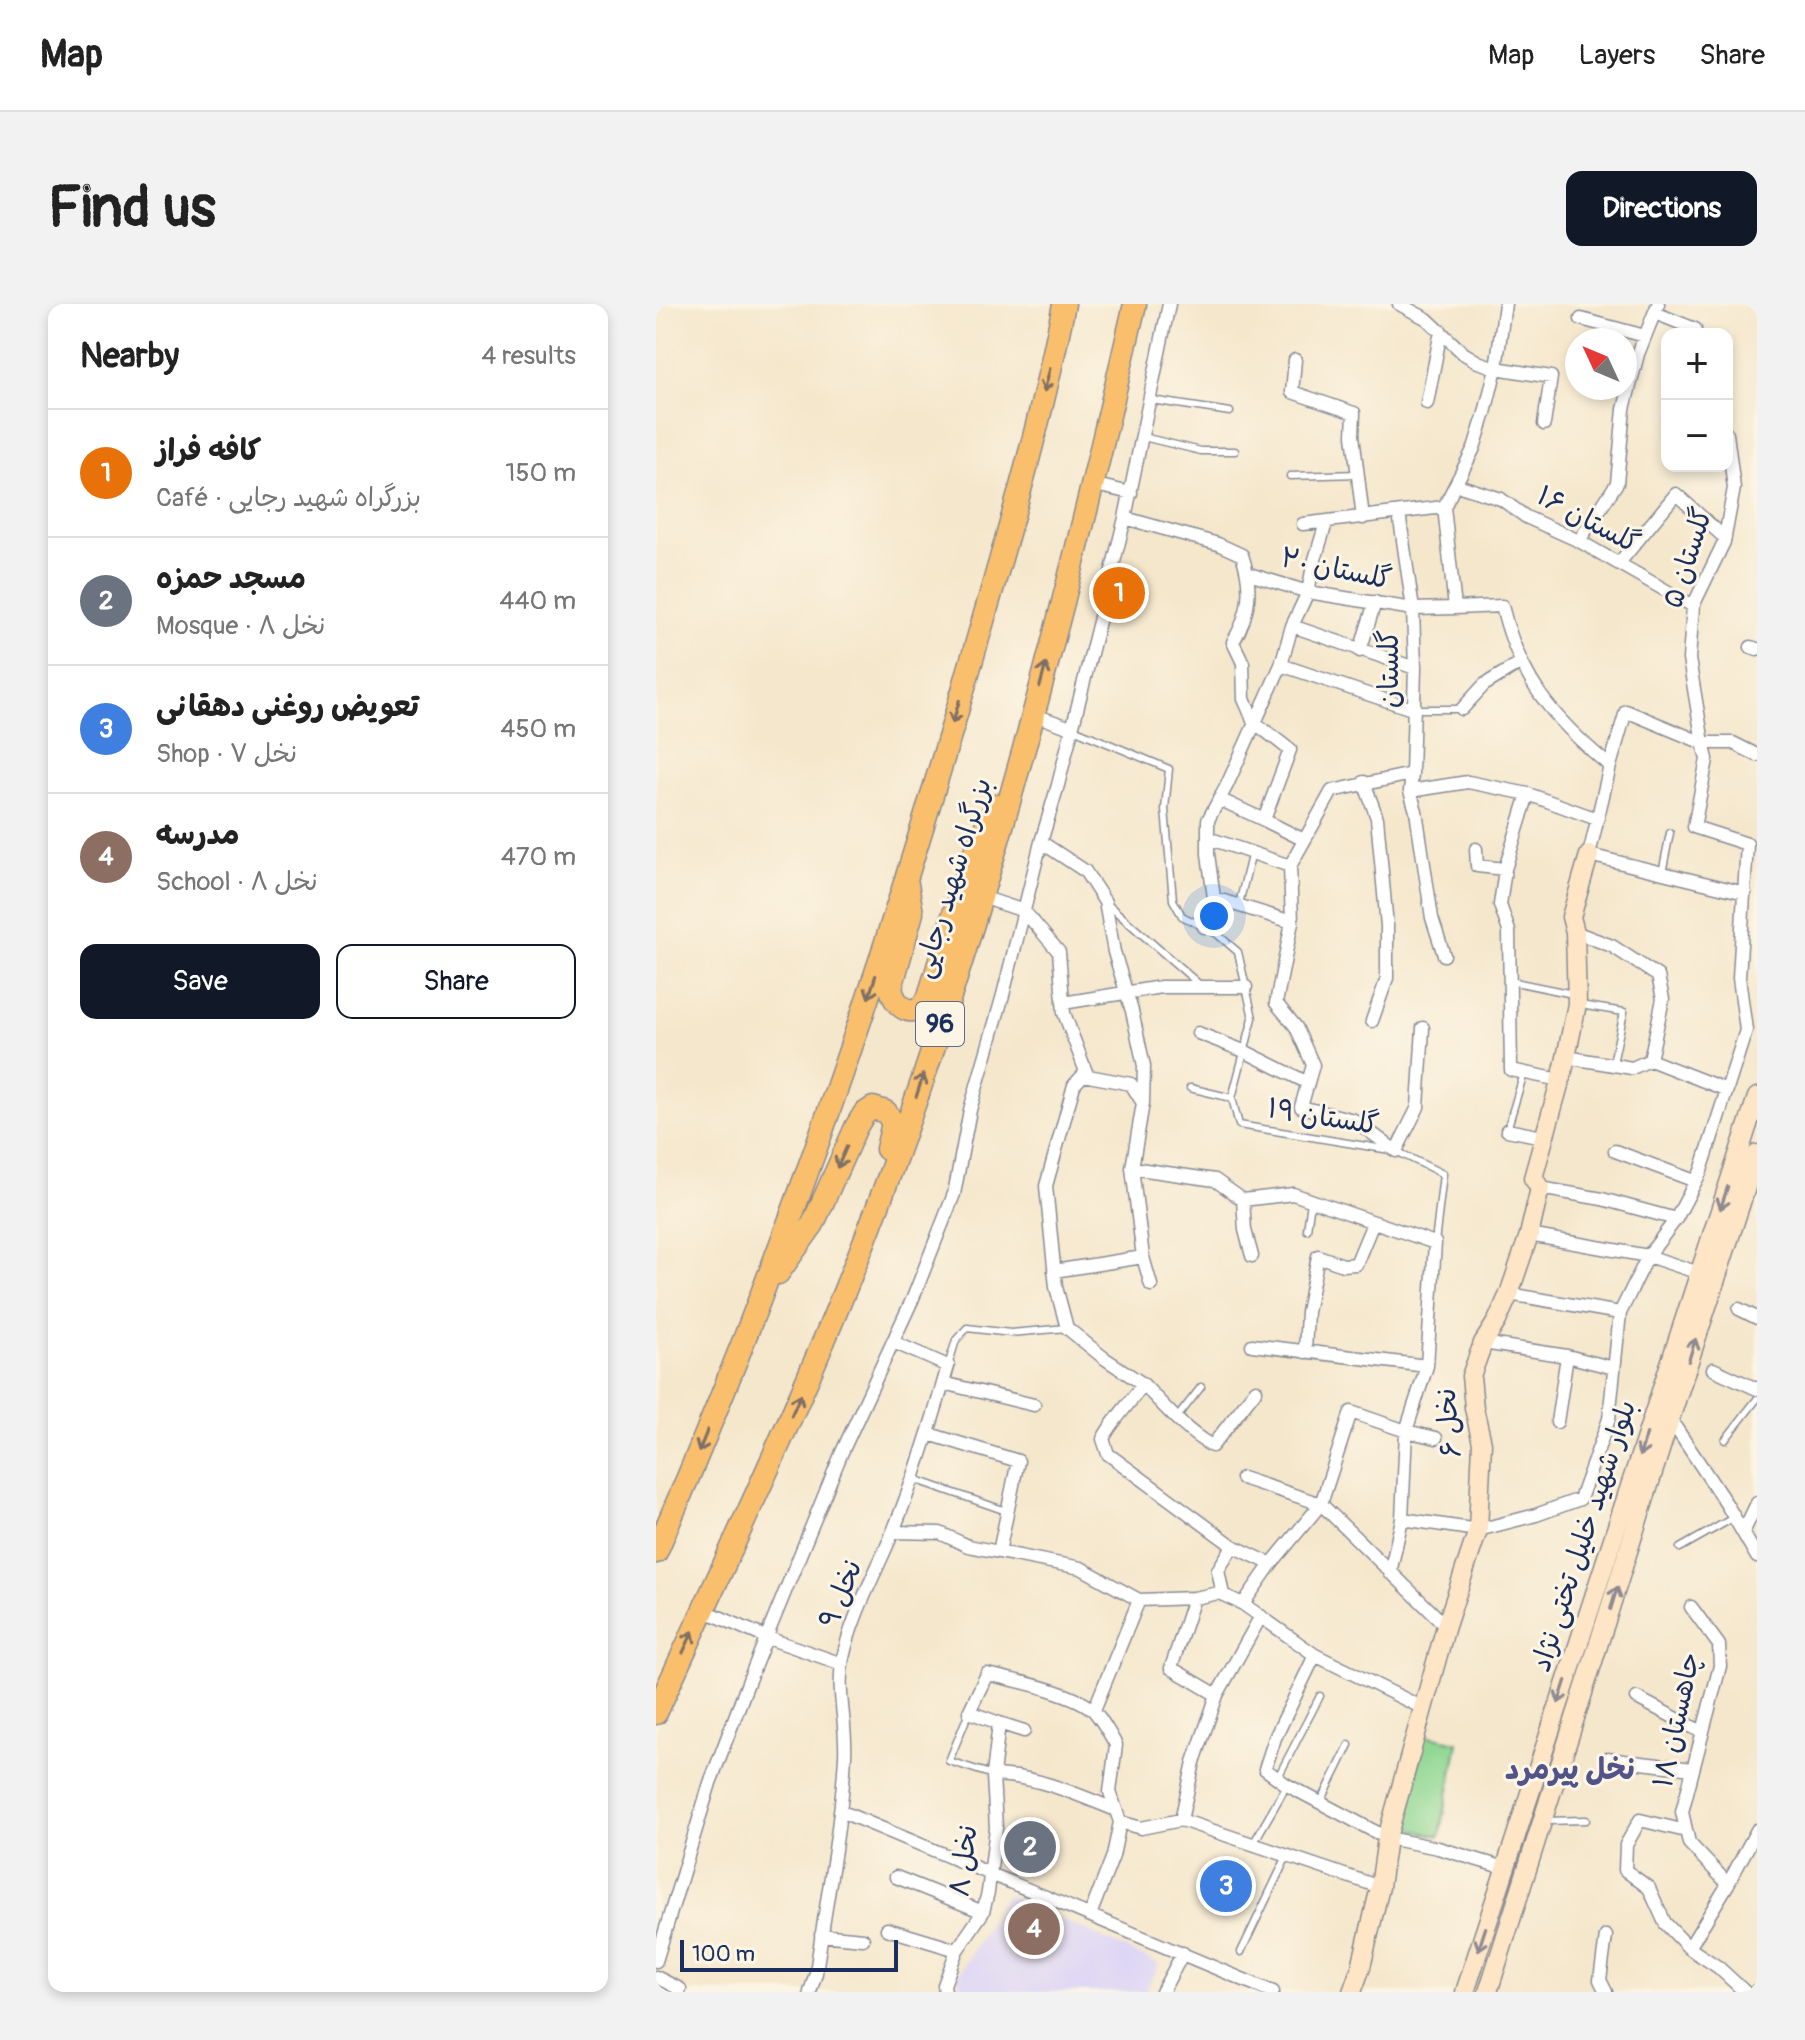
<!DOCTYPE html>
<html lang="en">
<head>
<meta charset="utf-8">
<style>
	body { margin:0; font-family:Pangolin,"Playpen Sans Arabic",sans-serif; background:#f2f2f2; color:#222 }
	.controls { position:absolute; right:24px; top:24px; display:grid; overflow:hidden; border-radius:16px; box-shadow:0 4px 12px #0003 }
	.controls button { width:72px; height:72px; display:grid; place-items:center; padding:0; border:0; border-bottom:2px solid #e0e0e0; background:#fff; color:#222; font:40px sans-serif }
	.compass { position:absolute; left:909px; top:24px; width:72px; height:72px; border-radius:50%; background:#fff; box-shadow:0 4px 12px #0003; rotate:314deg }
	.scale { position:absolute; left:24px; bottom:20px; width:218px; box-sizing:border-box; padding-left:8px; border:4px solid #1b2f5e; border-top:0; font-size:22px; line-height:28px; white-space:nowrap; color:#1b2f5e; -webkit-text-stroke:6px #fcf5e5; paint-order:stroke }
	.you { position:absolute; left:558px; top:612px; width:28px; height:28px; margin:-20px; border:6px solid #fff; border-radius:50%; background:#1a73e8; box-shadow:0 0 0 12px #1a73e833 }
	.badge { display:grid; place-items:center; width:52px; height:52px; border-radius:50%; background:#111827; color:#fff; font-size:26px; font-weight:700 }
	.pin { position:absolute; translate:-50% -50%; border:4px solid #fff; box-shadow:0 2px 8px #0006 }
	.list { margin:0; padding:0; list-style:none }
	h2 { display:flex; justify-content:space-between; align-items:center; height:104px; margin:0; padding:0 32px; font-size:34px }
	h2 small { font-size:26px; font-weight:400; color:#767676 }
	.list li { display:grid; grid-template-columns:52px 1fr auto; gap:24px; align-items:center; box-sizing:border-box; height:128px; padding:0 32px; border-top:2px solid #e0e0e0 }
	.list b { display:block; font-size:30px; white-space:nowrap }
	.list p { margin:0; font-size:26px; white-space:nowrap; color:#767676 }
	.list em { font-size:26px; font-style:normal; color:#767676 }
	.actions { display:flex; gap:16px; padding:24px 32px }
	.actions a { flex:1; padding:18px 0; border:2px solid #111827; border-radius:16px; text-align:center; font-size:28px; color:#111827 }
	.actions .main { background:#111827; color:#fff }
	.map { position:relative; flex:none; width:1101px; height:1688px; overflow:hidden; border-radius:16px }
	header { display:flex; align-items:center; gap:48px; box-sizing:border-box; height:112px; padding:0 40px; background:#fff; border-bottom:2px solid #e0e0e0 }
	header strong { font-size:38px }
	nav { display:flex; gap:44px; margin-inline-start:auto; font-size:28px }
	.intro { display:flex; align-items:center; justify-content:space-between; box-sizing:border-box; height:192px; padding:0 48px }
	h1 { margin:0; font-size:56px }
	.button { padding:20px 36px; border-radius:16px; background:#111827; color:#fff; font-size:28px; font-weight:700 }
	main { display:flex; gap:48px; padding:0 48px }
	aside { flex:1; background:#fff; border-radius:16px; box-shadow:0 4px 12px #0003 }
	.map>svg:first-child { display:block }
	.built { fill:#ddd5f6 }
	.pitch { fill:#8ed792; stroke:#548378; stroke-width:2 }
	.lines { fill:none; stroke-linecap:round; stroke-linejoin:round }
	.lane-casing { stroke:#888b95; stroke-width:9 }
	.street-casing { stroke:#888b95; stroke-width:15 }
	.secondary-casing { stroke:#888b95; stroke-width:21 }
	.highway-casing { stroke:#888b95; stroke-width:25 }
	.lane { stroke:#fff; stroke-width:6 }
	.street { stroke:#fff; stroke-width:12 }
	.secondary { stroke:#fde5c5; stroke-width:18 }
	.highway { stroke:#f9bf6d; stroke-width:22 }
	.oneway { stroke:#7f7065 }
	.oneway2 { stroke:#8c8a92 }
	.labels { text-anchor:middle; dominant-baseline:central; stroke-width:6; stroke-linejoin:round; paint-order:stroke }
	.shield { fill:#fcf5e5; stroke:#5e6a86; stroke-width:2 }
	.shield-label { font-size:26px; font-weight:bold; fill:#1b2f5e }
	.street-label { font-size:28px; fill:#1b2f5e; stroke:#fcf5e5 }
	.neighbourhood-label { font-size:30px; font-weight:bold; fill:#505488; stroke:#fcf5e5 }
</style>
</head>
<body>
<header>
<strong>Map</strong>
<nav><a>Map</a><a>Layers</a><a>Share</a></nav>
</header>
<div class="intro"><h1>Find us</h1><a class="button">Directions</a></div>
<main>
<aside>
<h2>Nearby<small>4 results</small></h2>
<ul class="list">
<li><span class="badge" style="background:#e8710a">1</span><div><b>کافه فراز</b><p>Café · بزرگراه شهید رجایی</p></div><em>150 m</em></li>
<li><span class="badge" style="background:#6b7280">2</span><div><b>مسجد حمزه</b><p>Mosque · نخل ۸</p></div><em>440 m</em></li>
<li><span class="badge" style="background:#3f7fe0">3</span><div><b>تعویض روغنی دهقانی</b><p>Shop · نخل ۷</p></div><em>450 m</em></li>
<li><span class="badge" style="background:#8d6e63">4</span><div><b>مدرسه</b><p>School · نخل ۸</p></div><em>470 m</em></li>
</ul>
<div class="actions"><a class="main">Save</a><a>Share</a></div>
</aside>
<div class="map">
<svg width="1101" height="1688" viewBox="0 0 1101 1688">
	<rect width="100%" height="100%" fill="#fcf5e5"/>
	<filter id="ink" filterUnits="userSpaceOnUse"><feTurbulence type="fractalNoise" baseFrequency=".0125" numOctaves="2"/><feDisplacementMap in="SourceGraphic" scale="16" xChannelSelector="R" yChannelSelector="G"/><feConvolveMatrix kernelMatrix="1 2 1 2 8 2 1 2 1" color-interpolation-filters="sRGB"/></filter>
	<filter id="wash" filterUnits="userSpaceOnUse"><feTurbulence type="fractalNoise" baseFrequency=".006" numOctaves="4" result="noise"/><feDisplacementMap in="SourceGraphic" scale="32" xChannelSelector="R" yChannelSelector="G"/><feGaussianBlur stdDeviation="1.8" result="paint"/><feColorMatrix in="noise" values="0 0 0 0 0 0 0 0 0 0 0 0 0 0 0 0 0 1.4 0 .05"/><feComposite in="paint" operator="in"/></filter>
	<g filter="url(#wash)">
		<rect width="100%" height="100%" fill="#f5e7cc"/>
		<!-- built -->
		<path class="built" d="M350,1590L503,1660L489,1688H305L302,1672Z"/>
		<!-- pitch -->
		<path class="pitch" d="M768,1431L802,1438L784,1532L750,1525Z"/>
	</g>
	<g filter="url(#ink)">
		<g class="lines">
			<!-- lane casing -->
			<g class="lane-casing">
				<path id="lane" d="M495,96L574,108
					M487,133L545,147H579
					M634,172L703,170
					M758,405H806
					M415,424L513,465L509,505L517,596L526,612L561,630L582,648L597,714L576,794L583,821L740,847L787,870L779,939
					M1006,569L1014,529
					M450,599L544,681
					M583,600L596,548
					M854,677L917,690
					M924,701L968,708L957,759
					M534,784L576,794
					M851,826L868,769
					M651,926L655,898
					M292,1062L300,1036L311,1024L355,1029L411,1024
					M520,1115L545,1083
					M1069,1136L1101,1095
					M258,1175L353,1208
					M1024,1244L1077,1214
					M313,1408L293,1457L337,1471
					M621,1475L664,1392
					M665,1498L693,1441
					M889,1517L930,1516
					M597,1540L631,1481
					M585,1648L631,1552"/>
			</g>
			<!-- street casing -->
			<g class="street-casing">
				<path id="street" d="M743,0L771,15L807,49L822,58L840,64L895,73L888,120
					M999,9L1039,25L1038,30
					M925,15L989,32
					M639,56L636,88L698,109L697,131L707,214
					M771,99L785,27
					M1071,130L1078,184L1068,238L1037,302L1033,355L1047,439H1077L1101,451
					M435,180L475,189
					M801,181L845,195L870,213L923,237L1037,302
					M469,214L562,240L586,251C597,283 594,310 577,338L587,359L588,395L598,418L634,446L608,516L648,536
					M647,220L788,203
					M923,237L961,179L968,105L982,50L1002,0
					M963,259L1020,190L1069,234
					M593,270L652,288L757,305L743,209
					M799,304L846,302C864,376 896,414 954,462L933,551L1089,589
					M636,322L759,364
					M1095,343L1101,345
					M704,347L719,298
					M625,361L756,405
					M806,405L828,381L864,359
					M376,410L415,424
					M756,470L754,487L760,507L776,614L788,651
					M708,478L721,514L731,622V674L716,717
					M754,487L812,478L872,490
					M563,495L608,516
					M552,534L634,562L636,618L620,699L640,723L657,761L645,803L698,816L740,847L762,803L767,724
					M385,538L429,567L449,598L458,648L476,707L488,762L487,799L476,864L487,953L495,981
					M820,545L821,562L849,565L872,490L941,515
					M634,562L676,487L756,470L759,364L757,305L799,304L788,203L818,144L829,109L840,64L849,0
					M849,565L844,601L853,627L855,766L904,776
					M326,593L368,607L403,648L408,709L430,768L418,781L390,882L400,983L411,1024L448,1054L487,1080C475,1099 457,1115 447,1135L452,1150L577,1242L562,1266L567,1291
					M558,594L636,618
					M548,623L558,594L552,550V516L571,481L625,361L636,322L652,288L657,262L670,219
					M919,628L956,642L1002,672L1007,695L994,756
					M407,699L505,683H590
					M542,729L588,747L652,779
					M910,753L976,764L994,756L1071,786
					M427,771L475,780L487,799
					M851,826L887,833
					M959,847L1039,877
					M476,864L559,876L587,896L589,926L596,952
					M884,884L946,895L1020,915
					M587,896L637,890L779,939L771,1062L750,1127L746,1215L734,1269
					M873,931L992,952L1043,969
					M398,967L487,953
					M853,990L964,1009
					M1083,1005L1101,1014
					M827,1039L911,1052L958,1064
					M596,1041L771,1062
					M649,1048L651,1008L662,952L687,961L700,960L717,919
					M1057,1065L1101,1085
					M287,1079L378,1101
					M487,1080C508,1102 529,1127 556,1142L600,1086
					M1014,1115L1071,1201L1101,1253
					M901,1118L911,1052
					M273,1130L362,1157L343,1248
					M586,1174L665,1200L790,1322
					M746,1215L822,1226L880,1211L924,1195L953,1115L964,1009L992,952L1020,915L1045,867L1090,726L1083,674L1091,540L1038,523L1051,455L1047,439L970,407L954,462
					M237,1228L284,1229L312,1242L425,1264L483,1296L538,1294L563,1289L587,1300L659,1351L767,1404
					M1087,1229L1101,1199
					M577,1242L615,1260
					M538,1294L515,1364L561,1391
					M587,1300L615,1260L665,1200L695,1108L750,1127L780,1134
					M1035,1303L1063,1341L1064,1362L1026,1508L1033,1539L1072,1580
					M47,1306L109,1333L186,1360
					M659,1351L619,1434L609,1465L631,1481L731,1534L782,1544L849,1564
					M981,1394L1046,1428
					M438,1406L483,1296
					M343,1419L368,1427
					M951,1455L1037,1465
					M337,1471C381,1472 420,1490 460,1506
					M184,1507L617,1688
					M525,1516L724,1583
					M464,1518L485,1524L525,1516L538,1458L561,1391L605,1312
					M1030,1527L984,1516L970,1541L969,1566L993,1584L1009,1619L1033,1644L1062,1663L1089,1688
					M240,1573L327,1608
					M231,1625L301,1646
					M165,1631L207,1635
					M1033,1644L1072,1580L1101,1526
					M0,1657L54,1479L93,1376L186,1148L257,994L298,890L314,806L347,691L385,538L402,481L469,214L513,0
					M0,1673L24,1685L23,1688
					M154,1688L160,1669C170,1597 185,1525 189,1452C191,1420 180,1387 187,1354C196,1311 219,1271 236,1230C258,1176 276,1119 292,1062L237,1038
					M289,1688L288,1681L301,1646L327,1608L332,1588L340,1524L337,1471L343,1419L313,1408L331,1370C357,1376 422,1389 439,1408C447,1418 454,1430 460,1441L454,1488L464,1518L457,1552L434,1611
					M506,1688L527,1649
					M950,1688L944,1676L950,1632
					M1100,1688L1101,1686"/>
			</g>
			<!-- secondary casing -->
			<g class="secondary-casing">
				<path id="secondary" d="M696,1688L705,1663L724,1583L731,1534L790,1322L822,1226L826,1139L818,1104L815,1072L827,1039L841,1017L853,990L873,931L884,884L877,874L908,763L921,700L919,628L915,613L933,551
					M809,1688L1101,793
					M832,1688L1014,1115L1101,850"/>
			</g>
			<!-- highway casing -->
			<g class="highway-casing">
				<path id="highway" d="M251,580L256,609L235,684C239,705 259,716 272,695C292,634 309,556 341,501
					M122,969L157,920L200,823L208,810L217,804L230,808L237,819L231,845
					M0,1248C123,967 223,678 308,383C344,257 383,130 408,0
					M0,1409C87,1218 179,1029 248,830C343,560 415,280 479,0"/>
			</g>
			<!-- lane -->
			<use href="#lane" class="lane"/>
			<!-- street -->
			<use href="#street" class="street"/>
			<!-- secondary -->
			<use href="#secondary" class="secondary"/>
			<!-- highway -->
			<use href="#highway" class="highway"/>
		</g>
		<!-- one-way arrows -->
		<defs><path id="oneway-shaft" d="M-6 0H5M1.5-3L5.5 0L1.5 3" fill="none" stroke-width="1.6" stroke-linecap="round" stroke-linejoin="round" transform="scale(2)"/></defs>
		<g class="oneway">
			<use href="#oneway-shaft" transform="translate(391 76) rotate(104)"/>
			<use href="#oneway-shaft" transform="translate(387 371) rotate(-75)"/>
			<use href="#oneway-shaft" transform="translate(300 408) rotate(106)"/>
			<use href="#oneway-shaft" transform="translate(216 683) rotate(108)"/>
			<use href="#oneway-shaft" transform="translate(264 781) rotate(-72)"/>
			<use href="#oneway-shaft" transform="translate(186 853) rotate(114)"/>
			<use href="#oneway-shaft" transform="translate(140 1101) rotate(-66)"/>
			<use href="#oneway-shaft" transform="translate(47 1137) rotate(112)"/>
			<use href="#oneway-shaft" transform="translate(32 1338) rotate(-65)"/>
		</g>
		<g class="oneway2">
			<use href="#oneway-shaft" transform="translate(1068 894) rotate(108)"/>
			<use href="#oneway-shaft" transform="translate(1036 1046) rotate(-72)"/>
			<use href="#oneway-shaft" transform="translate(987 1141) rotate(108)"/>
			<use href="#oneway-shaft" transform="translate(958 1294) rotate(-73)"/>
			<use href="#oneway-shaft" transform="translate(906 1388) rotate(108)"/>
			<use href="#oneway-shaft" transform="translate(826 1635) rotate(108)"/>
		</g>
	</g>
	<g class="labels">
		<!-- shield labels -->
		<rect class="shield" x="260" y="698" width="48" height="44" rx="6"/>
		<g class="shield-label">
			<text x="284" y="720">96</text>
		</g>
		<!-- street labels -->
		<g class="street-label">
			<text transform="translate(932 216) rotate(28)">گلستان ۱۶</text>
			<text transform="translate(1032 254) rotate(-72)">گلستان ۵</text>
			<text transform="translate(680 265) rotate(12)">گلستان ۲۰</text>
			<text transform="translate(733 365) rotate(-90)">گلستان</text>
			<text transform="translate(297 574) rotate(-73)">بزرگراه شهید رجایی</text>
			<text transform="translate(667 813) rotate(9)">گلستان ۱۹</text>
			<text transform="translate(793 1119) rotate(-95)">نخل ۶</text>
			<text transform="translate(928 1232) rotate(-72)">بلوار شهید خلیل تختی نژاد</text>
			<text transform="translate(185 1290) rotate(-68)">نخل ۹</text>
			<text transform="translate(1021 1416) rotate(-78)">چاهستان ۱۸</text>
			<text transform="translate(308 1557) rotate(-83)">نخل ۸</text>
		</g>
		<!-- neighbourhood labels -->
		<g class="neighbourhood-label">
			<text x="914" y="1465">نخل پیرمرد</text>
		</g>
	</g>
</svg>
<div class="controls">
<button>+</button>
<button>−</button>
</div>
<svg class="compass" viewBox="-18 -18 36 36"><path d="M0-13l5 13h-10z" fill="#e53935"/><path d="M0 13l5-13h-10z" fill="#767676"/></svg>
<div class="scale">100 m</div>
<div class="you"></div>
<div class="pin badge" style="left:463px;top:289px;background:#e8710a">1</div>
<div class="pin badge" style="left:374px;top:1543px;background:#6b7280">2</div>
<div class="pin badge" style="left:570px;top:1582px;background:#3f7fe0">3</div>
<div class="pin badge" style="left:378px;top:1625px;background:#8d6e63">4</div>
</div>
</main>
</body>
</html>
